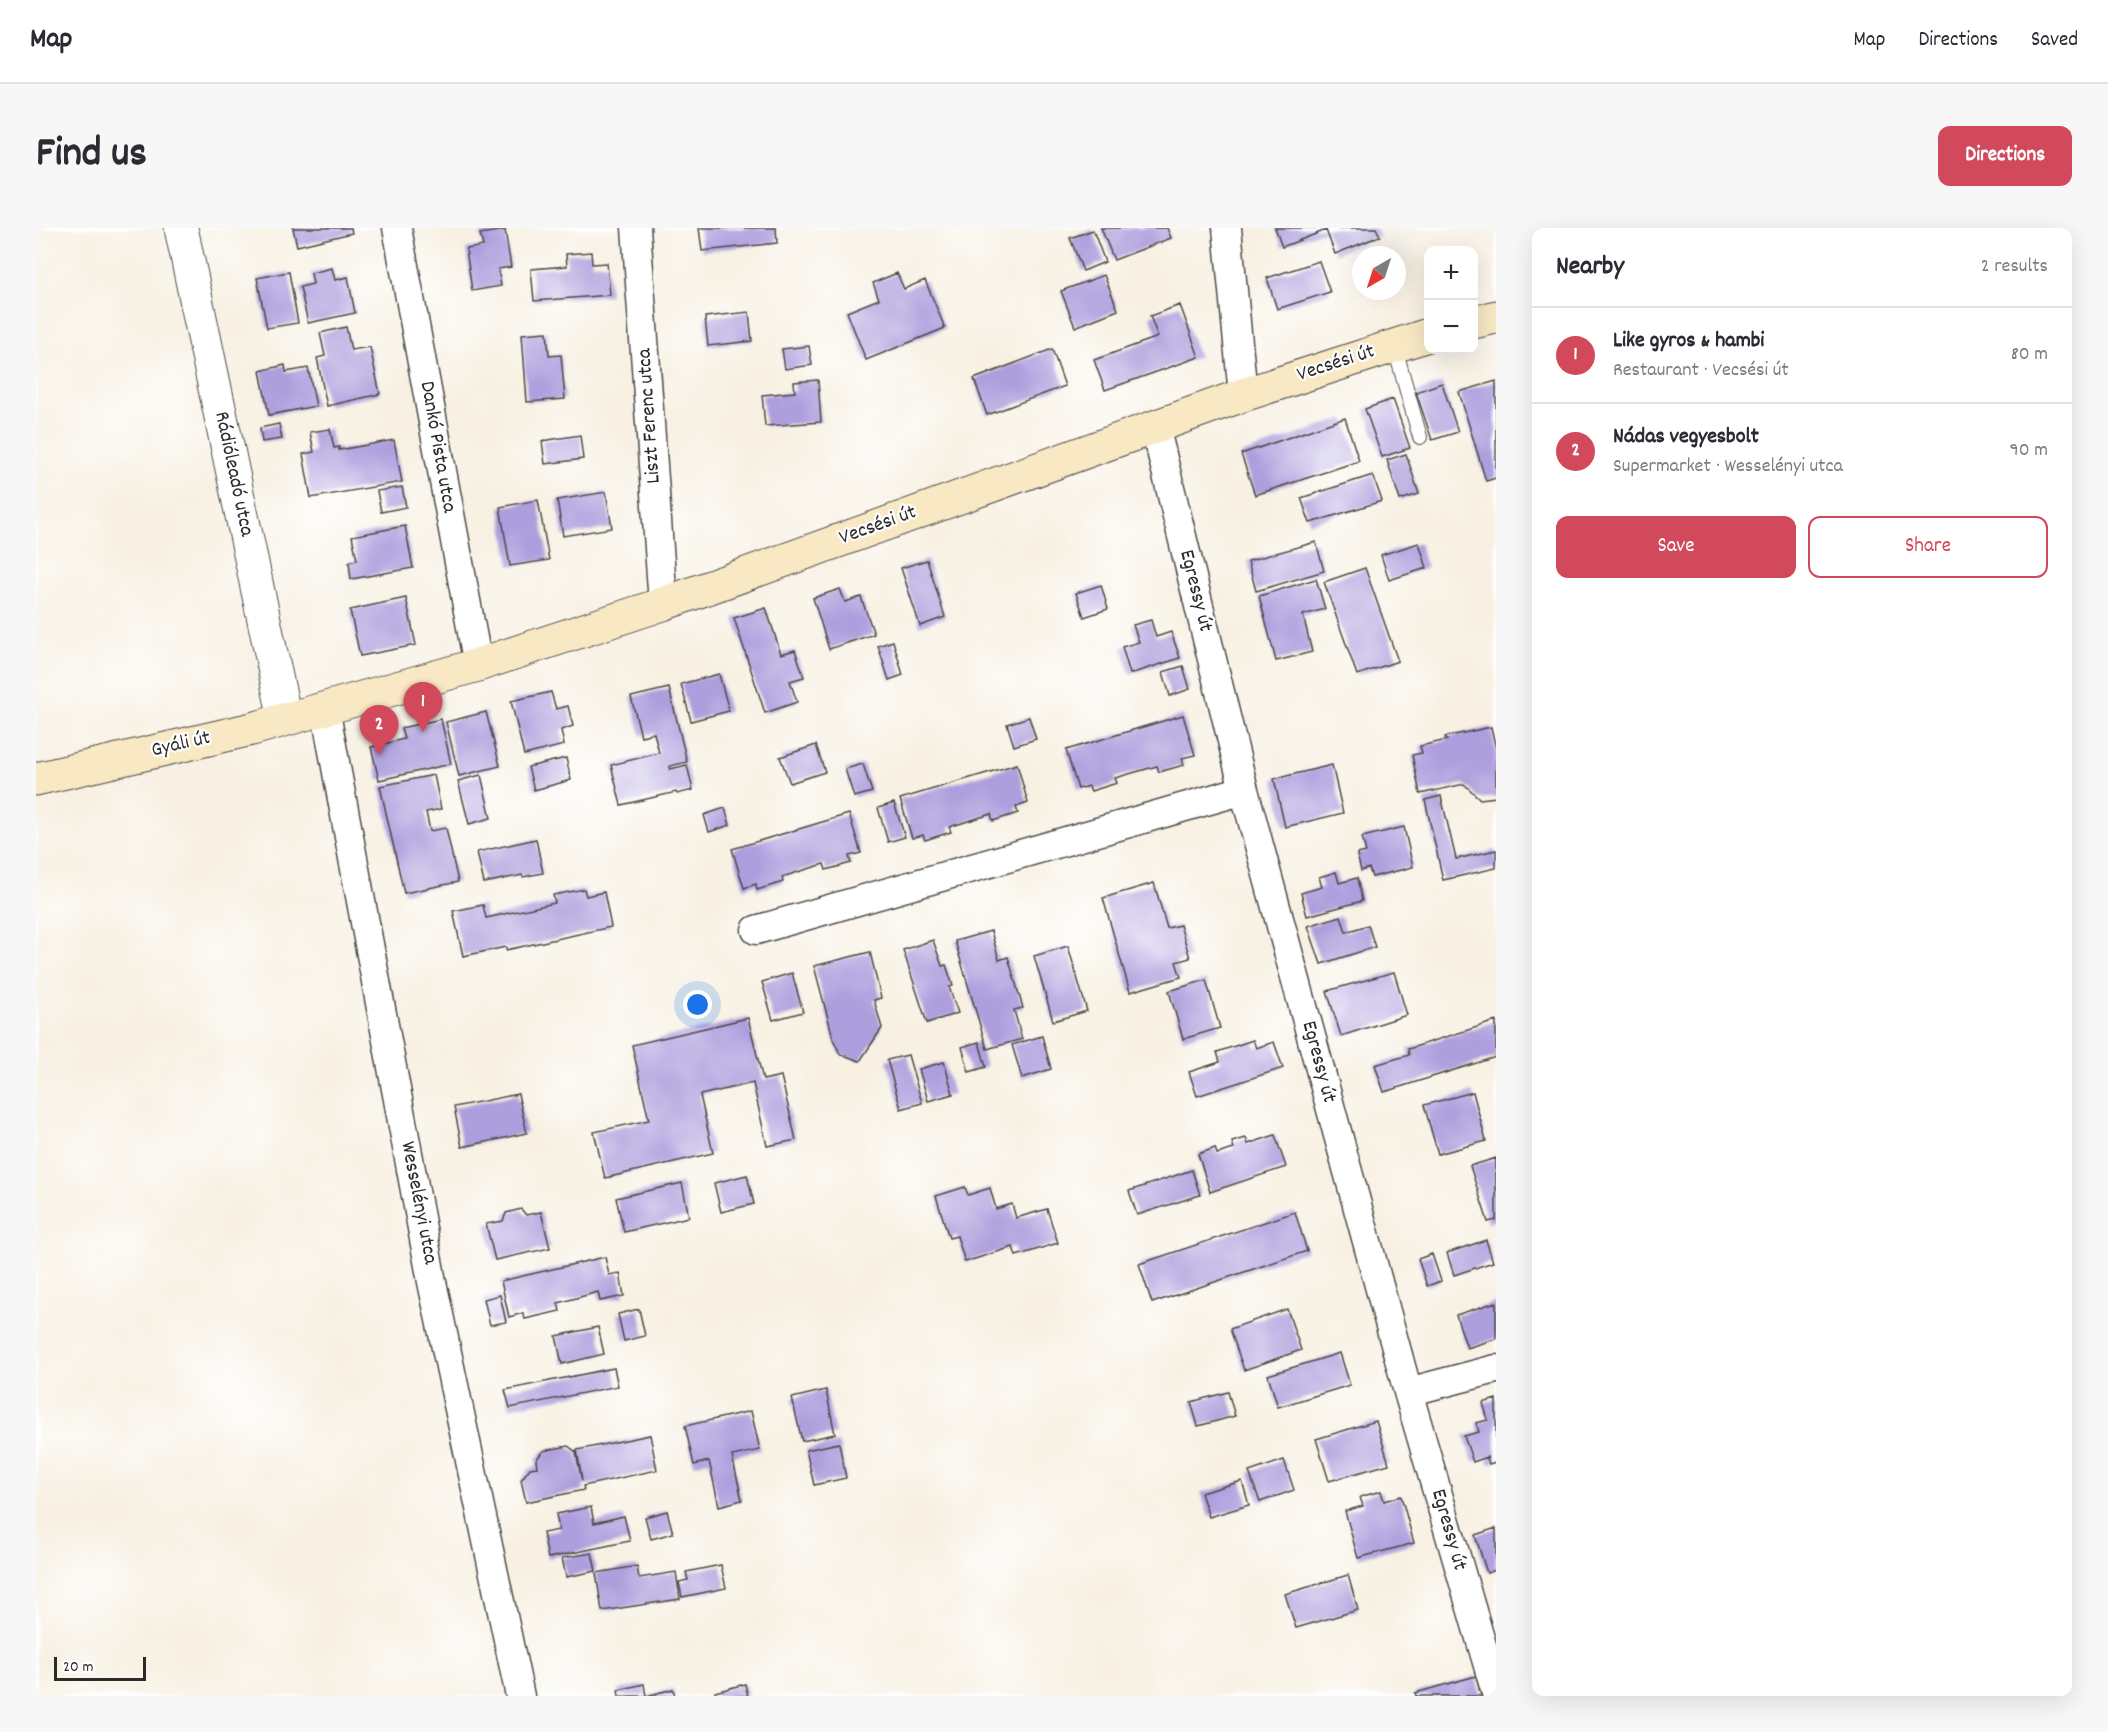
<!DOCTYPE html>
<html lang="en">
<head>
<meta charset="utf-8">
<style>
	body { margin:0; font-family:Dekko,sans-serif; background:#f7f7f7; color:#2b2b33 }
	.controls { position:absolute; right:18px; top:18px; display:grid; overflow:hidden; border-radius:12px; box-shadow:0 6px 24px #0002 }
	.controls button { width:54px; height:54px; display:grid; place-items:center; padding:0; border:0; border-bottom:2px solid #e1e1e2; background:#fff; color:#2b2b33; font:30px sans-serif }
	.compass { position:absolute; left:1316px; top:18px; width:54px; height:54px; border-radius:50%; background:#fff; box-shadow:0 6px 24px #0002; rotate:219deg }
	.scale { position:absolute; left:18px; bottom:15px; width:92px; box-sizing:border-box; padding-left:6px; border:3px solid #2b2b2b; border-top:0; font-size:16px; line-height:21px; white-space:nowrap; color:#2b2b2b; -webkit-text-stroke:4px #fff; paint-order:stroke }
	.you { position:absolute; left:662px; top:777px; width:21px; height:21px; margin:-15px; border:4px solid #fff; border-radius:50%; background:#1a73e8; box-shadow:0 0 0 9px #1a73e833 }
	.badge { display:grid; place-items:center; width:39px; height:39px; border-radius:50%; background:#d1495b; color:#fff; font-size:20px; font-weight:700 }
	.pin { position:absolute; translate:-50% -50px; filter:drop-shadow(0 2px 3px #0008) }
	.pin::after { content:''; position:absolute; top:32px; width:21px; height:18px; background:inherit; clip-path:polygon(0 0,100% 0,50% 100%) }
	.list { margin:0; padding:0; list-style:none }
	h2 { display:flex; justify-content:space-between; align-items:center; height:78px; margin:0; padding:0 24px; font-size:26px }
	h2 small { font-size:20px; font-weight:400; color:#7c7c81 }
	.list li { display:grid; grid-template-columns:39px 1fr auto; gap:18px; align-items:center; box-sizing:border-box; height:96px; padding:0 24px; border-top:2px solid #e1e1e2 }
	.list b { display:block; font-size:22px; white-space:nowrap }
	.list p { margin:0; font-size:20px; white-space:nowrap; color:#7c7c81 }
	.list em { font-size:20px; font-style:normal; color:#7c7c81 }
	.actions { display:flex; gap:12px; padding:18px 24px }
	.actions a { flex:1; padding:14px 0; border:2px solid #d1495b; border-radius:12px; text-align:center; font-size:21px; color:#d1495b }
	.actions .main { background:#d1495b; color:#fff }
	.map { position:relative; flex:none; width:1460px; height:1468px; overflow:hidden; border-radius:12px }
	header { display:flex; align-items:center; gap:36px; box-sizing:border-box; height:84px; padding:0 30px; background:#fff; border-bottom:2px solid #e1e1e2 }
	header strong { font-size:28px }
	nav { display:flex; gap:33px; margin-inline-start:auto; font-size:21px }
	.intro { display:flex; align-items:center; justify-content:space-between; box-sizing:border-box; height:144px; padding:0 36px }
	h1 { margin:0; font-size:42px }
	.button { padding:15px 27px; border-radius:12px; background:#d1495b; color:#fff; font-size:21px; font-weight:700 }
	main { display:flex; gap:36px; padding:0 36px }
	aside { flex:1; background:#fff; border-radius:12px; box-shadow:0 6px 24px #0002 }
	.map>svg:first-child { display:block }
	.building { fill:#ad9edd }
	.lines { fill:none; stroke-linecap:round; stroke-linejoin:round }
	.service-casing { stroke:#4a4947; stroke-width:16 }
	.minor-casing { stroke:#4a4947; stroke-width:31 }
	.tertiary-casing { stroke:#4a4947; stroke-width:35 }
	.secondary-casing { stroke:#4a4947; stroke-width:35 }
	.service { stroke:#fff; stroke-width:14 }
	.minor { stroke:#fff; stroke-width:28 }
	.tertiary { stroke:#fff; stroke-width:33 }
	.secondary { stroke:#f8e8c3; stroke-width:33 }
	.labels { text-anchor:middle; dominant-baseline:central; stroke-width:4.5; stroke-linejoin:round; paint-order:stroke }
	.street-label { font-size:21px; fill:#2b2b2b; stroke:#fff }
</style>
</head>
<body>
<header>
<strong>Map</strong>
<nav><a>Map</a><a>Directions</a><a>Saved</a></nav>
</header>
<div class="intro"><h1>Find us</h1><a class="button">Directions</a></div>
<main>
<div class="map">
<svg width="1460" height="1468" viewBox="0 0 1460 1468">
	<rect width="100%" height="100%" fill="#fff"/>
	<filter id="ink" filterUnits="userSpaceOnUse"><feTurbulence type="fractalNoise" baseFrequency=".0167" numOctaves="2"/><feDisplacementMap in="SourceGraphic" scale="12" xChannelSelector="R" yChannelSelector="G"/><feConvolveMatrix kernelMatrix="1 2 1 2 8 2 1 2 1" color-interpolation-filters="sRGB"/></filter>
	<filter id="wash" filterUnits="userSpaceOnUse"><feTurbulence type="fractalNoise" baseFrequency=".008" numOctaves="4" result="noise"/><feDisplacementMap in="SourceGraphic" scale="24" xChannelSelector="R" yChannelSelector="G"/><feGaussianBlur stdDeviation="1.35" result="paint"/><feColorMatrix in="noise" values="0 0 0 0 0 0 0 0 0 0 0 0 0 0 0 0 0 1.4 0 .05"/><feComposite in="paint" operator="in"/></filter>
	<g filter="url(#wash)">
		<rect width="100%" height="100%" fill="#f8f1e3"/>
		<g id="blocks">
			<!-- building -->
			<path class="building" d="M257,0H315L316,5L261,18Z
				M663,0H740L741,15L666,23Z
				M1065,0H1131L1135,10L1078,32Z
				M1239,0H1340L1344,8L1299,26L1290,2L1246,19Z
				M469,2L475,39L462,41L465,58L436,63L430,21L447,18L444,6Z
				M1057,2L1069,34L1047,43L1034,10Z
				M555,24L556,36L571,35L574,67L498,73L495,41L531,38L530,26Z
				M1283,33L1294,64L1241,81L1231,50Z
				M296,40L299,52L312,49L319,85L272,95L264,59L277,56L275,45Z
				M253,44L262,95L231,100L221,50Z
				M861,45L868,61L889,52L909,100L830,132L811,84L843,71L837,55Z
				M1068,47L1082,82L1039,99L1025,63Z
				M1144,77L1163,129L1069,162L1058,132L1122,109L1114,88Z
				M713,84L716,113L672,118L669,89Z
				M310,99L315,122L334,119L344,166L291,178L281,130L289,128L284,105Z
				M511,104L513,128L525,127L529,171L491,174L486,106Z
				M773,118L776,137L749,141L746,121Z
				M1016,121L1029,158L951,187L938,151Z
				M249,137L250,144L272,140L280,178L233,187L224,143Z
				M782,152L785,194L729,198L726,167L759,164L758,154Z
				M1460,153V250L1450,253L1423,164Z
				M1406,155L1422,204L1396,212L1380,164Z
				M1357,171L1374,220L1346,229L1329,181Z
				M1309,190L1323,233L1219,267L1205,226Z
				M243,196L246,211L226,214L224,200Z
				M294,201L298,220L303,219V222L358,212L366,254L275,270L267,226L278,224L274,204Z
				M544,207L547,231L509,236L506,213Z
				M1370,226L1383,266L1364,272L1351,232Z
				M1337,247L1346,273L1274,295L1265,270Z
				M366,259L370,279L345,284L341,263Z
				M570,264L576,300L527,308L521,272Z
				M502,272L513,332L474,338L464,279Z
				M369,298L377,340L315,351L313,334L321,332L316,308Z
				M1280,314L1288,343L1220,363L1212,333Z
				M1383,315L1391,340L1353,352L1345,327Z
				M891,332L909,389L884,398L865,340Z
				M1329,340L1362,433L1321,447L1288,354Z
				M1280,351L1289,381L1267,387L1276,424L1240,433L1223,368Z
				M1065,357L1072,381L1048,389L1040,365Z
				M804,361L809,374L825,369L838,406L793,421L777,370Z
				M370,370L380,417L324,428L314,382Z
				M730,380L745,426L759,422L768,449L754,453L761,474L729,485L698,390Z
				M1115,392L1120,409L1135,404L1144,430L1094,446L1086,419L1103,414L1097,397Z
				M857,413L867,447L853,452L842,418Z
				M1147,438L1154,461L1134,468L1127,444Z
				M683,446L693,483L655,493L645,456Z
				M633,460L651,534L634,538V541L651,537L657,562L641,566L640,564L585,577L575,537L623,525L618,505L605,508L595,469Z
				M515,464L520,481L532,478L537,498L525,502L528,517L488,527L475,473Z
				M450,484L464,538L423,548L410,494Z
				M1147,487L1159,527L1146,530L1148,537L1123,544L1121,538L1079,550L1081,555L1055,563L1053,558L1042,561L1030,522Z
				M993,489L1000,511L978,518L971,496Z
				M405,491L415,536L343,552L335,519L368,511L365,500Z
				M1455,499L1460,521V569L1444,571L1428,556L1384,566L1376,527L1386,525L1384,518L1411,512L1409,509Z
				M780,517L789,544L754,555L744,529Z
				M530,530L535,552L498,562L492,539Z
				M827,536L836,564L818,569L809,541Z
				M981,536L992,575L980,579L982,585L957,593L955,586L913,599L915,604L889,612L887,607L876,610L864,571Z
				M1296,537L1307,585L1249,599L1238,551Z
				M398,547L405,581L390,584L394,603L410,600L422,654L368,665L344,558Z
				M445,547L455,590L433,596L422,553Z
				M1405,568L1420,631L1460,622V640L1407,652L1389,572Z
				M858,575L869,609L852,614L842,580Z
				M689,580L694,597L673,604L668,587Z
				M813,586L825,625L813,628L815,635L790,642L788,636L746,649L747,654L721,662L720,656L708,660L696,621Z
				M1368,599L1377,639L1336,649L1333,640L1325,643L1321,626L1330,624L1326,609Z
				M500,611L507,645L487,649L486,647L448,655L441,624Z
				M1300,644L1303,655L1321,650L1326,673L1271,688L1265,665L1286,659L1283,649Z
				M1118,655L1131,700L1144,697L1154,730L1140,734L1145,749L1094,764L1067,670Z
				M548,661L550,668L568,664L575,699L470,722V719L427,728L417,683L447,677L450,690L519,675L517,667Z
				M1305,688L1310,704L1332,697L1339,719L1285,736L1272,698Z
				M955,703L963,732L972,729L987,780L978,782L986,811L951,821L919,713Z
				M897,712L906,738L910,737L917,758L913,759L922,785L891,795L867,722Z
				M1032,718L1051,783L1017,793L998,728Z
				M834,724L845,770L838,772L846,800L824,833L804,826L798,813L778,738Z
				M1358,744L1371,787L1305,808L1291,763Z
				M756,745L767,784L737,792L726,754Z
				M1170,752L1184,800L1147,811L1133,763Z
				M712,790L727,852L745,848L760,912L731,918L717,855L664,867L677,925L569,950L558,904L613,892L596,817Z
				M1460,793V829L1348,864L1339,837L1373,827L1372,821Z
				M1006,808L1015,841L986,850L976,817Z
				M1217,812L1220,820L1238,814L1247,840L1161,868L1153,844L1184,834L1181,824Z
				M943,814L950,839L933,844L926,819Z
				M872,827L886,875L865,881L851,832Z
				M908,834L917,866L892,873L883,841Z
				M1437,864L1450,913L1402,926L1388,877Z
				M482,866L491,905L426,919L418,879Z
				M1239,907L1250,939L1174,964L1162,926L1179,920L1181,926L1198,921L1196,914L1210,910L1212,916Z
				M1460,930V992L1452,994L1434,938Z
				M1156,942L1164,967L1101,987L1093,963Z
				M711,947L718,976L685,984L678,955Z
				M646,955L653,989L588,1004L580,970Z
				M929,959L932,967L954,960L960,981L976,976L980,990L1011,981L1022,1015L980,1028L977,1019L929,1034L921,1008L913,1010L900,968Z
				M485,981L490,987L505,984L514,1020L459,1032L450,996L467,993L470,985Z
				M1259,984L1271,1023L1116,1075L1103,1036Z
				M1450,1012L1457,1034L1418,1047L1411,1025Z
				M1396,1026L1405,1053L1391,1058L1382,1031Z
				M569,1029L573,1047L584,1045L588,1068L564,1073L562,1064L522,1075L524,1083L489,1091L487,1085L473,1089L465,1053Z
				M464,1067L470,1094L454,1097L448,1071Z
				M1460,1074V1111L1431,1120L1420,1087Z
				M603,1081L609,1108L588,1113L582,1086Z
				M1251,1081L1265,1122L1208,1142L1194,1101Z
				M562,1099L568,1126L526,1136L520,1108Z
				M1304,1125L1314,1157L1242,1179L1232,1147Z
				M578,1140L582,1158L474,1180L469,1162Z
				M790,1162L799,1206L766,1213L756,1170Z
				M1192,1164L1199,1188L1162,1198L1155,1174Z
				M1460,1171V1234L1453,1236L1451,1229L1437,1234L1428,1208L1443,1204L1440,1195L1452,1192L1447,1175Z
				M715,1183L724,1222L696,1228L706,1272L683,1278L673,1233L658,1237L649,1198Z
				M1340,1193L1353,1236L1293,1253L1280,1211Z
				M614,1207L621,1242L547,1258L548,1262L490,1274L485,1252L494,1240L501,1239L500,1232L507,1223L532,1218L540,1224L546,1253L541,1222Z
				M803,1215L810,1250L778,1257L770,1222Z
				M1248,1232L1258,1262L1224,1274L1213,1244Z
				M1206,1253L1213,1277L1173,1289L1165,1265Z
				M1345,1263L1348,1273L1365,1268L1378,1315L1322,1330L1309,1283L1327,1278L1324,1269Z
				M555,1279L558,1295L588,1288L594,1313L512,1330L507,1305L523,1302L520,1286Z
				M631,1283L637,1305L615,1311L609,1289Z
				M1460,1300V1342L1451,1345L1439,1307Z
				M556,1325L560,1343L530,1349L526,1330Z
				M685,1337L690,1360L646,1369L643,1354L652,1352L650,1344Z
				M601,1338L603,1350L640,1344L644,1371L566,1383L560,1345Z
				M1312,1347L1322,1382L1260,1400L1249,1366Z
				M1440,1448L1445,1468H1380L1379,1465Z
				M608,1456L610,1468L637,1461L639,1468H583L582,1462Z
				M709,1456L712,1468H680L679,1464Z"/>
		</g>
	</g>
	<g filter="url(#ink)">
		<use href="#blocks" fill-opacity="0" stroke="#4a4947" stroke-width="1.5"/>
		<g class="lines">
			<!-- service casing -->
			<g class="service-casing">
				<path id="service" d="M1358,117L1384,209"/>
			</g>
			<!-- minor casing -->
			<g class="minor-casing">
				<path id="minor" d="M361,0L442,437
					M600,0L627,376
					M1191,0L1207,167
					M1119,198L1208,562L1372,1164L1460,1465
					M289,480L396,1054L484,1468
					M720,702L1208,562
					M1372,1164L1460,1141"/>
			</g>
			<!-- tertiary casing -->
			<g class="tertiary-casing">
				<path id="tertiary" d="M145,0L249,491"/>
			</g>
			<!-- secondary casing -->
			<g class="secondary-casing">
				<path id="secondary" d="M1438,94L1460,89
					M0,551L216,501L442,437L627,376L1207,167L1392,107"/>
			</g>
			<!-- service -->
			<use href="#service" class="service"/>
			<!-- minor -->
			<use href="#minor" class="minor"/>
			<!-- tertiary -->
			<use href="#tertiary" class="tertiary"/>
			<!-- secondary -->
			<use href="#secondary" class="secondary"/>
		</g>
	</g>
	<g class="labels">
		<!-- street labels -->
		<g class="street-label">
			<text transform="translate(1300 136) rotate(-18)">Vecsési út</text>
			<text transform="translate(614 188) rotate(-94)">Liszt Ferenc utca</text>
			<text transform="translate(401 219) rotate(80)">Dankó Pista utca</text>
			<text transform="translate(197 246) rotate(78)">Rádióleadó utca</text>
			<text transform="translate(842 298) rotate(-20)">Vecsési út</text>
			<text transform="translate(1159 363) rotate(76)">Egressy út</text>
			<text transform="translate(145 517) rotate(-13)">Gyáli út</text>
			<text transform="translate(1282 834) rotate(75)">Egressy út</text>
			<text transform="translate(382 975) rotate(79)">Wesselényi utca</text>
			<text transform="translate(1412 1302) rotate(74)">Egressy út</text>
		</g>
	</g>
</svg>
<div class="controls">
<button>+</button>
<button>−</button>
</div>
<svg class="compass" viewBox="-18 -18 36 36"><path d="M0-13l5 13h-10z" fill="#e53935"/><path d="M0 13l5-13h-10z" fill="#7c7c81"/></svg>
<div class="scale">20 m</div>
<div class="you"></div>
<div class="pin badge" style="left:387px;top:504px">1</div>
<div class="pin badge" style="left:343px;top:527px">2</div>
</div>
<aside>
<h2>Nearby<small>2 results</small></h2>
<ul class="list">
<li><span class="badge">1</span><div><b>Like gyros &amp; hambi</b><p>Restaurant · Vecsési út</p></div><em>80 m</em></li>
<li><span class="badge">2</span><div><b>Nádas vegyesbolt</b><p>Supermarket · Wesselényi utca</p></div><em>90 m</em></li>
</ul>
<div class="actions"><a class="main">Save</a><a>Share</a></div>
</aside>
</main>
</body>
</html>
